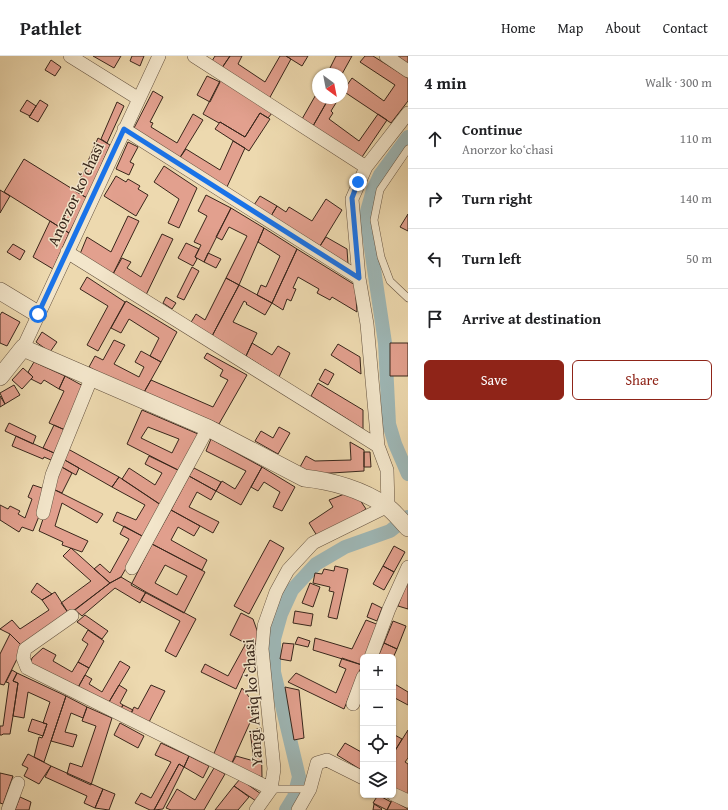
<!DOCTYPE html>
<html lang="en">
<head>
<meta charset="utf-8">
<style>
	body { margin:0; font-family:"Gentium Book Plus",serif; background:#f2f2f2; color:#202124 }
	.controls { position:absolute; right:12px; bottom:12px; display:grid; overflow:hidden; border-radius:6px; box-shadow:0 1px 3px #0004 }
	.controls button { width:36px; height:36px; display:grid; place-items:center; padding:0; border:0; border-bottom:1px solid #e0e0e0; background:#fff; color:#202124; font:20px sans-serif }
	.compass { position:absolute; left:312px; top:12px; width:36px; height:36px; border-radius:50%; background:#fff; box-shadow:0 1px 3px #0004; rotate:148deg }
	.stop { position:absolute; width:12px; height:12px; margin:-9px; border:3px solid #1a73e8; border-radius:50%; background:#fff }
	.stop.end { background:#1a73e8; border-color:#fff; box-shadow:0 1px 4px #0008 }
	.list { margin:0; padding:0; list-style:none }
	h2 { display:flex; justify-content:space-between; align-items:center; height:52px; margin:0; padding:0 16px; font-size:17px }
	h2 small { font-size:13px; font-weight:400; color:#757577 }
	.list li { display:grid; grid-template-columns:26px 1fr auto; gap:12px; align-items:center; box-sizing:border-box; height:60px; padding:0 16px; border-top:1px solid #e0e0e0 }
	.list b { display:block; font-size:15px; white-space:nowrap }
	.list p { margin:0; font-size:13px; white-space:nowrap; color:#757577 }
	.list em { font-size:13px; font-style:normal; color:#757577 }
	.actions { display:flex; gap:8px; padding:12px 16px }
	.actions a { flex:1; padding:9px 0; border:1px solid #8f2418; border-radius:6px; text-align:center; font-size:14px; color:#8f2418 }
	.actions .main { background:#8f2418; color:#fff }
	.icon { flex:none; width:22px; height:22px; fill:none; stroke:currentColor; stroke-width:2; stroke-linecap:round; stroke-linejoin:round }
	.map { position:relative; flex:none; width:408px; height:754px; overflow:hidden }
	header { display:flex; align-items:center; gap:24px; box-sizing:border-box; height:56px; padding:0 20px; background:#fff; border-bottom:1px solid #e0e0e0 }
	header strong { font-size:19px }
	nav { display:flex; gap:22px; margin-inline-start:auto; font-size:14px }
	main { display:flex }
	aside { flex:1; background:#fff }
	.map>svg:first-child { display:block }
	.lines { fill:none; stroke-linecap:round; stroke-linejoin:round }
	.canal { stroke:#9eb7b6; stroke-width:14 }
	.building { fill:#e2a08e; stroke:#38261b; fill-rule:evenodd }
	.service-casing { stroke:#655340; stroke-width:8 }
	.minor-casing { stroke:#655340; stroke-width:14 }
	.tertiary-casing { stroke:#655340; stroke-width:18 }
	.service { stroke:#f3e6cb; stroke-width:7 }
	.minor { stroke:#f3e6cb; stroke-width:13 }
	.tertiary { stroke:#f3e6cb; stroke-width:17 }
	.route { stroke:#1a73e8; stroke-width:5 }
	.labels { text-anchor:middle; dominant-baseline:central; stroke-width:3; stroke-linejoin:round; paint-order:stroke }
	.street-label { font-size:16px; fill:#38261b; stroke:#f3e6cb }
</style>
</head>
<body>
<header>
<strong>Pathlet</strong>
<nav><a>Home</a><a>Map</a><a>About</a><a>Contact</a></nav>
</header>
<main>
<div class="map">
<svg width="408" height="754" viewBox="0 0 408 754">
	<rect width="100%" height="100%" fill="#edd9af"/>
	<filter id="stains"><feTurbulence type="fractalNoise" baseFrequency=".005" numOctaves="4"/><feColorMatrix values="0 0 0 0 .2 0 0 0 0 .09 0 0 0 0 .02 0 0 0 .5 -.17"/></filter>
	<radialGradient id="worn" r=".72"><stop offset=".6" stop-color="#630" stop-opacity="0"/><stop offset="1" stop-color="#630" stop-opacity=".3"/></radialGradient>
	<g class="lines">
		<!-- canal -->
		<path class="canal" d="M408,81L380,119L373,134L366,159L385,287L389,368L395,388L408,418
			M286,754L294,741L299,721L274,616V583L281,558L292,534L316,508L345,491L390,475L408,461"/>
	</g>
	<!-- building -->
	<path class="building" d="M93,0H121L114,12Z
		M132,0H144L140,10L130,5Z
		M215,0H230L222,12L212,5Z
		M230,0H242L238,8L265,26L280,0H286L291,3L269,43L221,13Z
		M286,0H308L302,10Z
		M336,0H352L342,18H327Z
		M365,0H373L408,22V45L391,67L343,35L352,22L384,45L395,29L360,6Z
		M392,0H408V10Z
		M51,4L61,11L55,20L45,14Z
		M207,20L220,26L210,46L197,39Z
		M221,23L272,57L268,62L260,57L245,81L220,66L219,67L203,58Z
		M153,35L163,41L150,66L153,67L151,71L177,87L193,58L203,64L179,103L133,74Z
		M318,35V42H329L313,70L302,63Z
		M329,42H339L331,55L333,57L329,63L359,85L378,58L387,64L362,101L313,70Z
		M27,44L36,50L30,60L20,55Z
		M40,44L48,49L38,66L29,61Z
		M117,46L124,50L107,87L101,83Z
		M260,57L270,63L249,95L215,73L220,66L245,81Z
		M98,82L110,89L87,142L75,135Z
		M233,85L245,92L226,133L179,103L186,93L220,114Z
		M128,86L138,91L130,106L134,108L129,119L116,113Z
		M24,103L87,142L69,177L4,136Z
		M164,110L197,132L179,172L168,167L179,143L154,126Z
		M116,120L126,126L128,123L140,130L138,133L148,139L136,160L104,140Z
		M0,134L10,140L0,157Z
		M206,139L231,152L204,206L195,201L201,189L194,186L207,160L198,155Z
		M260,140L277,150L271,160L254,149Z
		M326,143L342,154L320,190L271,160L277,150L286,156L289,151L312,165Z
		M231,152L264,172L239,229L226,222L247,180L229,171L222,184L216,181Z
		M408,158V175L400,171Z
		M128,160L139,165L113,218L80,198L87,181L111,196Z
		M50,165L69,177L53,213L33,201Z
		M264,172L297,193L272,247L257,239L261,229L266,231L280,200L258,186Z
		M162,178L173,183L146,239L113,218L122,202L131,206L127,212L141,221Z
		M326,181L347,193L348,208L320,190Z
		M186,187L199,193L195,201L197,203L193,210L178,202Z
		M13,188L25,195L20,204L7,196Z
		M297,193L355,229L357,256L332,241L330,244L317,237L319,233L298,221L293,232L296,233L291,245L287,243L283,254L272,247Z
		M208,197L221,203L216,212L204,206Z
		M192,211L199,215L184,244L177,241Z
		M87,221L125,246L98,295L87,289L108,250L80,233Z
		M226,222L239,229L211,282L190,268L196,258L205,264Z
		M239,229L272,247L265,259L246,248L247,247L244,245L233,266L257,277L246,300L211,282Z
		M166,241L176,247L172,253L163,247Z
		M126,245L177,276L161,306L150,300L159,282L129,263L121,277L111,272Z
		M2,256L20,266L7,290L0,287V259Z
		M42,276L57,286L50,296L36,286Z
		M114,284L125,289L114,308L139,321L144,311L135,306L141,295L161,306L142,340L89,311L95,300L103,304Z
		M252,287L272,299L278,290L290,297L279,321L246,300Z
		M390,287H408V320H390Z
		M338,288L360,301L361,318L331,299Z
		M207,297L247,319L219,368L144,336L151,324L213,351L228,324L220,320L223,314L204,302Z
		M34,306L65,320L59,333L44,324L41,328L31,323L33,321L28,316Z
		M23,312L33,321L22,333L12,324Z
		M325,313L334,318L328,329L319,324Z
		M65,320L85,331L65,374L49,367L64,335L59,333Z
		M318,327L363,354V373L311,340Z
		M14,329L20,339L5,348L0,337Z
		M0,340L5,348L0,351Z
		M142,354L198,378L180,415L127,388ZM148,371L179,383L172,397L141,382Z
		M9,367L36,380L33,388L5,375Z
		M54,369L65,374L54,397L43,392Z
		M279,371L290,377L278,398L255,385L261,375L273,382Z
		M16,380L54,397L51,404L44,401L43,403L12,390Z
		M211,383L262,411L241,449L216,435L222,425L235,433L246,415L206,395Z
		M350,386L364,394V415L315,418L300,411L306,400L315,405L351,404Z
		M68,393L119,421L112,431L63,403Z
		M364,396H370L371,411H364Z
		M149,400L180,415L161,449L122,423L129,412L155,429L162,417L145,408Z
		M63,403L79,412L76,419L60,410Z
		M60,410L72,417L62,437L53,433Z
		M262,411L295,431L282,455L273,451L280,436L264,426L258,435L251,431Z
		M194,412L221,426L216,435L189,420Z
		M189,420L216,435L211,444L197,436L189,451L219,466L213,477L171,454Z
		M119,421L161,449L144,481L113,465L117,456L136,464L145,449L112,431Z
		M33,429L45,433L44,448L33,475L22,471L19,476L0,464V449L8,453L10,450L20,455L18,458L25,462L32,443L28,441Z
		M53,433L103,458L97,467L62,447L55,470L88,485L82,496L62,489L63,486L39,475Z
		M347,437L358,441L366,453L319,483L309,467L333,451L329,444Z
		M171,454L200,470L194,480L178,471L171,484L207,504L202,514L152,488Z
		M124,470L144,481L121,521L110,527L94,513L100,508L110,517L129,483L120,478Z
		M270,484L284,492L249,558L234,550Z
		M152,488L205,516L184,557L131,529ZM165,509L187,520L177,539L155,527Z
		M394,490L405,496L394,516L383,510Z
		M71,492L110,527L69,558L61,547L91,525L63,500Z
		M335,510L348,513L337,563L328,561L334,536L329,535L330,531L313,527L315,517L322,518L324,513L334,515Z
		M383,510L394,516L384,534L373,528Z
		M121,521L146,536L140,547L115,532L82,560L75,554L110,527Z
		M407,524L408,525V553L398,550Z
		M37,527L52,538L42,544L31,536Z
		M310,527L320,531L313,551L302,547Z
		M55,536L69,558L23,591L10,578L0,573L12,564L20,573L49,554L42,544Z
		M146,536L196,563L176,601L165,595L180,565L141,544Z
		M372,547L382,552L377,565L367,561Z
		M295,555L313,558L311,570L293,567Z
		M241,557L253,563L258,577L254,594L245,589V587L230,579Z
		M85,559L108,575L102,583L77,566Z
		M366,564L379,569L365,601H363L362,609L313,594L315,582L352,593Z
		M393,565L406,570L397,593L384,587Z
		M88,574L104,585L89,612L78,606L88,588L82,584Z
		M10,578L23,591L4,629L0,628V598Z
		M298,581L310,585L308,591L295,588Z
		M283,587L294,588L291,605L280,603Z
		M384,587L397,593L393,602L378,601Z
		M245,589L254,594L236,633L201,616L205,608L228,620Z
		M43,592L56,599L53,605L72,616L78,606L89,612L76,635L30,609L32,602Z
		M342,602L362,609L344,653L288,626L296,617L336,637L346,613L339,610Z
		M120,605L130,611L106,651L76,635L85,619L92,623L89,628L102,636Z
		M12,614L17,617L13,625L18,627L13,660L10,678H3L2,679H0V670H3L9,627L6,626Z
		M17,617L66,640L44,706L34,701L39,681L42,682L47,668L43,667L50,646L28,636L24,662L13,660L18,627L13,625Z
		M393,627L408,636V649L393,641Z
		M119,629L127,634L120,647L123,649L119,656L106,651Z
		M151,629L165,635L147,670L129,661L134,651L138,653Z
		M285,631L299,634L304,682L294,684Z
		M242,632L257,651L230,711L212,702Z
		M66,640L87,651L83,662L71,657L65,676L77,679L73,691L51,685Z
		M123,649L133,654L129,661L119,656Z
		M87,651L112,662L91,729L67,718L70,707L82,711L96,670L82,665Z
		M32,663L47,668L43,680L28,675Z
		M120,667L144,680L138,692L114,679Z
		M261,672L262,721L230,711L236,700L254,705L250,675Z
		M408,674V702L405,706L408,708V740L393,732V698Z
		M393,678L402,683L393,698Z
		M161,687L189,700L184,711L179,708L154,754H150L135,747L141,737L151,742L171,706L155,699Z
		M345,687L363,697V715L337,699Z
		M28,698L51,710L39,728L24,720L28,712L22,709Z
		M189,700L209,710L203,722L184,711Z
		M179,708L184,711L163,753L154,754Z
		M51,710L103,733L95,752L84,747L87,740L45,721Z
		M214,712L225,718L204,754H171L166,752L177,733L195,744Z
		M0,717L13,720L3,748L0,747Z
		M240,723L261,738L256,745L234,730Z
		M234,730L249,741L238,754H215Z
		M103,733L115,738L109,754L95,752Z
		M378,739L391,746L387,754L373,747Z
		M20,741L31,746L29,754H15Z
		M392,744L408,753V754H387Z
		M374,748L382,753L381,754H373Z"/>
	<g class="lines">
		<!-- service casing -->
		<g class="service-casing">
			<path id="service" d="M408,93L380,134L374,164L381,201L390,225L408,242
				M271,733H310"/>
		</g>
		<!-- minor casing -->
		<g class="minor-casing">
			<path id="minor" d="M70,0L139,43
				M194,0L366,111
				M386,0L408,15
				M124,73L359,222
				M67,196L378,390
				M23,292L159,0
				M43,457L52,419L91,323
				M132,512L208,372
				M72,560L25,593L23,602L27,612L271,733
				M371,601L389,553L408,511
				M353,648L363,621
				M393,738L408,745
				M8,754L18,727
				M256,754L271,733L274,713L262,593L264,570L276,536L288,514L313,487L388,450L387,414L378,390L367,268L359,222L352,143L366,111L408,57
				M298,754L310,733L317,707L327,704L363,722"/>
		</g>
		<!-- tertiary casing -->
		<g class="tertiary-casing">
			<path id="tertiary" d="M0,235L38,258
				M0,321L23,292L208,372L304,422C332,425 363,434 386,450C394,455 401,465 408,472"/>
		</g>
		<!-- service -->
		<use href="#service" class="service"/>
		<!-- minor -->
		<use href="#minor" class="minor"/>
		<!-- tertiary -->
		<use href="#tertiary" class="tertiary"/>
	</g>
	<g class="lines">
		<!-- route -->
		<path class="route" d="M38,258L124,73L359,222L352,142L358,126"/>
	</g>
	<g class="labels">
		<!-- street labels -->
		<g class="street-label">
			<text transform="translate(75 138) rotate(-65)">Anorzor koʻchasi</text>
			<text transform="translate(252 647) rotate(-94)">Yangi Ariq koʻchasi</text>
		</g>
	</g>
	<rect width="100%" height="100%" filter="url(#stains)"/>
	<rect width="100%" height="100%" fill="url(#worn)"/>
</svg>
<div class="controls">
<button>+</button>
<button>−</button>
<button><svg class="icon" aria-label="locate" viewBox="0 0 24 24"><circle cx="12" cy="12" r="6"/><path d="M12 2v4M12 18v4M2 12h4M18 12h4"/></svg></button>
<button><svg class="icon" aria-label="layers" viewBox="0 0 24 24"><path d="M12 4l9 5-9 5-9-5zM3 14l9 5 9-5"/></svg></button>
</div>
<svg class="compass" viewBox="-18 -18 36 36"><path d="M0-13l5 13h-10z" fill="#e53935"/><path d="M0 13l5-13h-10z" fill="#757577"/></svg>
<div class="stop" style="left:38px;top:258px"></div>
<div class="stop end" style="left:358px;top:126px"></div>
</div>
<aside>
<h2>4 min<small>Walk · 300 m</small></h2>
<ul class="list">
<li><svg class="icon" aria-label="ahead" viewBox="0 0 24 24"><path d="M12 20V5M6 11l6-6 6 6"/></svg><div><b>Continue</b><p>Anorzor koʻchasi</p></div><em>110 m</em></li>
<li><svg class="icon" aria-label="right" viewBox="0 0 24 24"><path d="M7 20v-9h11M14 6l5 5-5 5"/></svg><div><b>Turn right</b></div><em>140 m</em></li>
<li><svg class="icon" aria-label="left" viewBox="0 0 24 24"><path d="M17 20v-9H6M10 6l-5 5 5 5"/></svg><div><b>Turn left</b></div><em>50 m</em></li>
<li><svg class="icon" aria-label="arrive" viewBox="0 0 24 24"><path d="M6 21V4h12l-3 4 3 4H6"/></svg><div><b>Arrive at destination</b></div></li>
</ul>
<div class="actions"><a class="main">Save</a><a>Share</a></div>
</aside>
</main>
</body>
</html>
